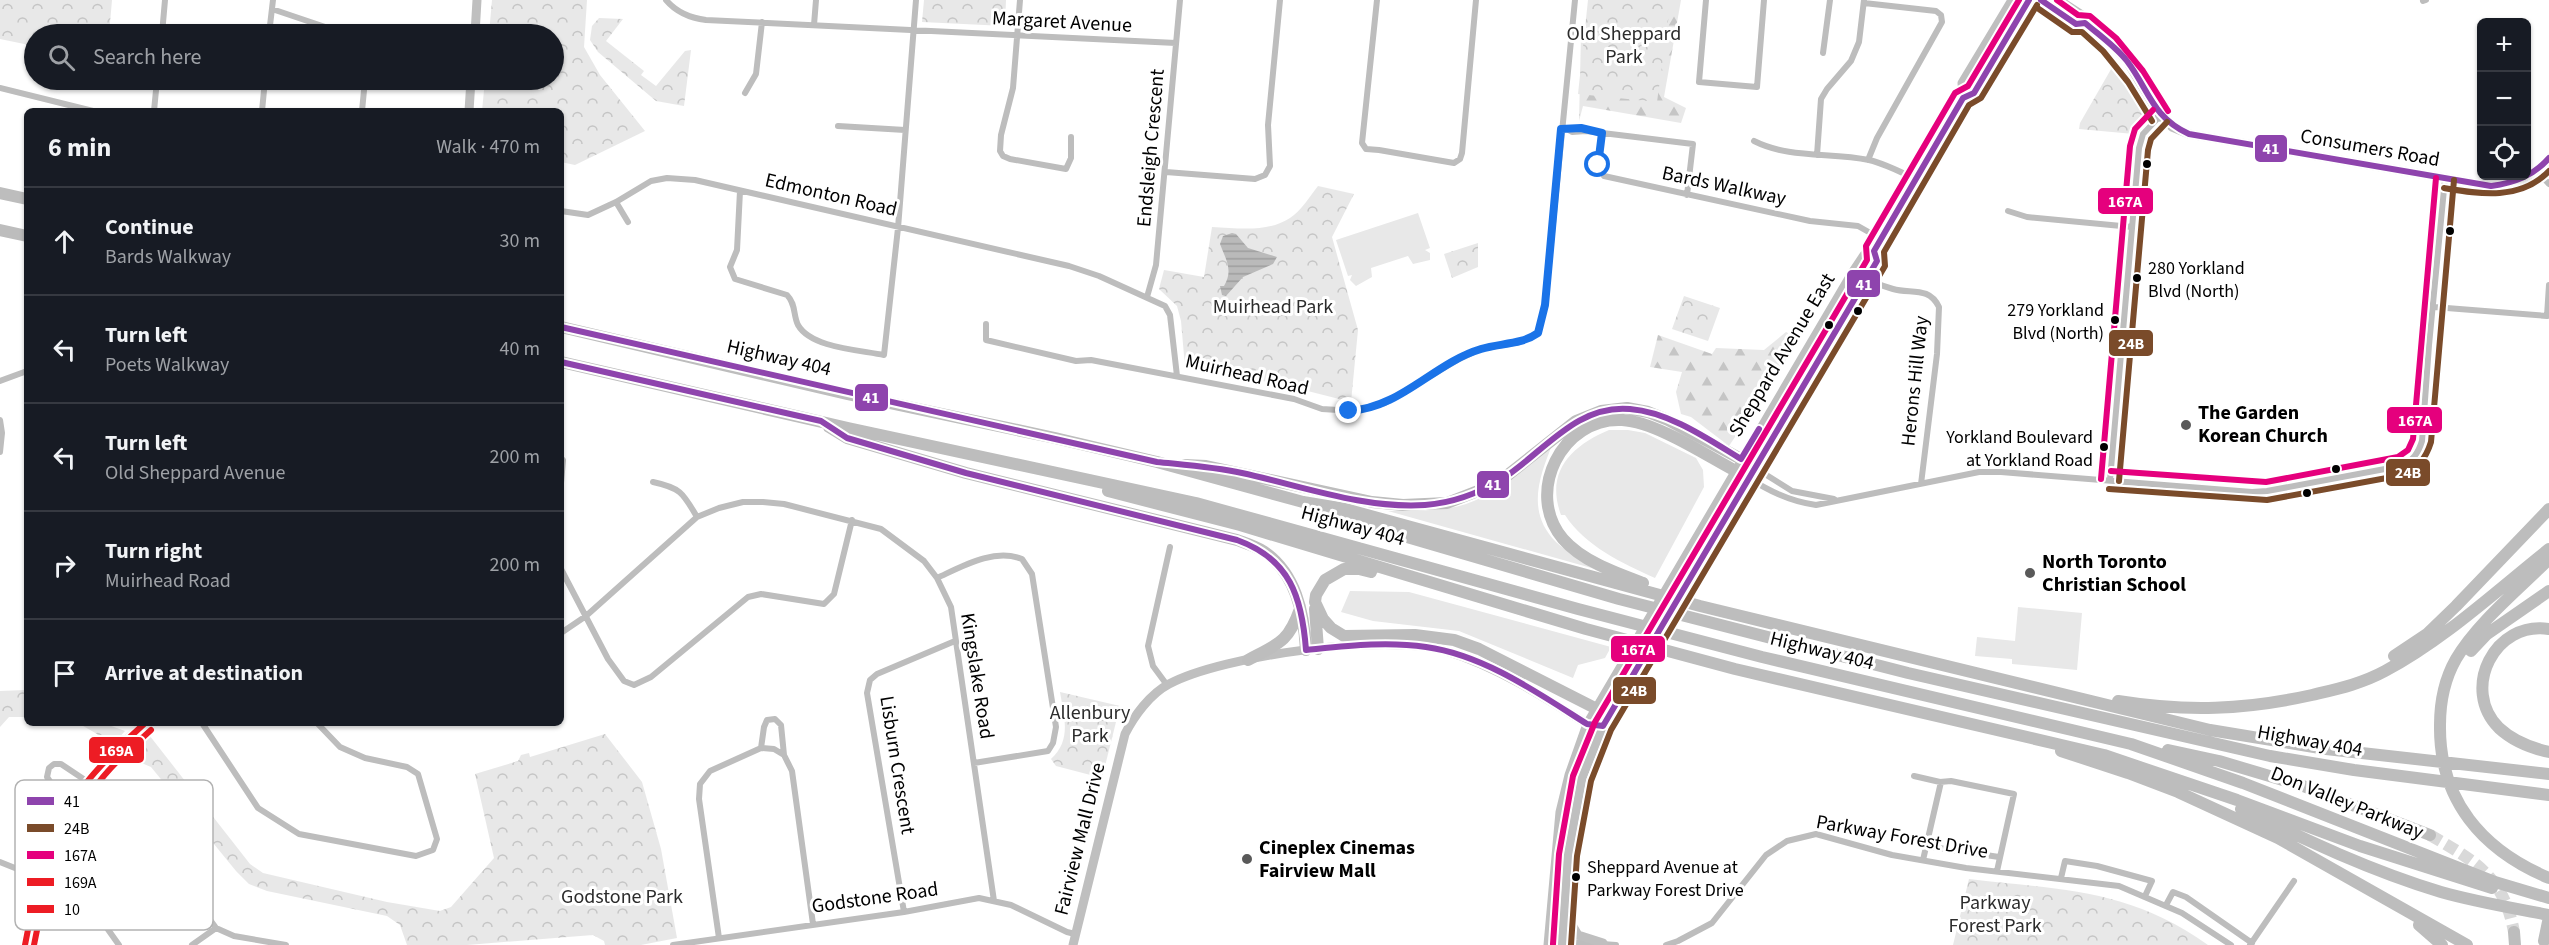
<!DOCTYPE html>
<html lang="en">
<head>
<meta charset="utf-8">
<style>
	body { margin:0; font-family:"Source Sans 3",sans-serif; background:#20242c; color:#f1f3f6 }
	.controls { position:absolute; right:18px; top:18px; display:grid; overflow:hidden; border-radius:9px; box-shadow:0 2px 4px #0004 }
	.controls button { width:54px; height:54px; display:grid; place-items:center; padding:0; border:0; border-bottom:2px solid #363941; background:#171b24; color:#f1f3f6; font:30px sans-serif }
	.stop { position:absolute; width:18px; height:18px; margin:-14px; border:4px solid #1a73e8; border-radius:50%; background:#fff }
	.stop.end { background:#1a73e8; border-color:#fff; box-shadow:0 2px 6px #0008 }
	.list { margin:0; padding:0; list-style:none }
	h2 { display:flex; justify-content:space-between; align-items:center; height:78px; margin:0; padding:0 24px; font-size:26px }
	h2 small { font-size:20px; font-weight:400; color:#9ea1a6 }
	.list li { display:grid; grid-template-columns:39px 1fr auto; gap:18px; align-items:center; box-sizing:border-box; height:108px; padding:0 24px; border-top:2px solid #363941 }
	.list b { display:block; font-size:22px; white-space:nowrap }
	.list p { margin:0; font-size:20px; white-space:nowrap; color:#9ea1a6 }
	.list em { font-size:20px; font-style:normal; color:#9ea1a6 }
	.icon { flex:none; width:33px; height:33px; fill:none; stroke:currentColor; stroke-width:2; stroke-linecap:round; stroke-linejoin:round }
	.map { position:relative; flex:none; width:2549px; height:945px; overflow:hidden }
	.search { position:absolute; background:#171b24; box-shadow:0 2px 4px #0004; left:24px; top:24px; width:540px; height:66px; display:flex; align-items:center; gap:15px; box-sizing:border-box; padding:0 21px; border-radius:33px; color:#9ea1a6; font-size:22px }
	.panel { position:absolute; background:#171b24; box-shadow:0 2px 4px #0004; left:24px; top:108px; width:540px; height:618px; border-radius:9px }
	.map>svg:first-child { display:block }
	.grass { fill:#e8e8e8 }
	.forest { fill:url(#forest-firs) }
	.park { fill:url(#park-crowns) }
	.water { fill:url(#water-rules) }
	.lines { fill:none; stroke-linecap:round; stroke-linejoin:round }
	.highway-tunnel { stroke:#d9d9d9; stroke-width:12; stroke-dasharray:12 6; stroke-linecap:butt }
	.street { stroke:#bdbdbd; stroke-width:6 }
	.secondary { stroke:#bfbfbf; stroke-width:9 }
	.highway { stroke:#bdbdbd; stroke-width:12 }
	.bus-1-casing { stroke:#fff; stroke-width:10 }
	.bus-2-casing { stroke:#fff; stroke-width:10 }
	.bus-3-casing { stroke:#fff; stroke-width:10 }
	.bus-4-casing { stroke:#fff; stroke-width:10 }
	.bus-5-casing { stroke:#fff; stroke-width:10 }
	.bus-1 { stroke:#8e44ad; stroke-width:6 }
	.bus-2 { stroke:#7a4b2a; stroke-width:6 }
	.bus-3 { stroke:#e5007d; stroke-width:6 }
	.bus-4 { stroke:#ed1c24; stroke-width:6 }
	.bus-5 { stroke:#ed1c24; stroke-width:6 }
	.route { stroke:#1a73e8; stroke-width:8 }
	.bus-dot { fill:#000; stroke:#fff; stroke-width:2 }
	.poi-dot { fill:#595959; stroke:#fff; stroke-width:2 }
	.labels { text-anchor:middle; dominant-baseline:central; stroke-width:6; stroke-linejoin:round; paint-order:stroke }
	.bus-label { font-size:18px; fill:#000; stroke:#fff; text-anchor:start }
	.street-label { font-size:20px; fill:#000; stroke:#fff }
	.park-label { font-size:20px; fill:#2c2c2c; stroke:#fff }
	.poi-label { font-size:20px; font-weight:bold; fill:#000; stroke:#fff; text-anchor:start }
	.key { fill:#fff; stroke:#b2b2b2; stroke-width:1.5 }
	.key-label { font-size:16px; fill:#000 }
	.line-badge { stroke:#fff; stroke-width:2 }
	.badge-label { font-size:16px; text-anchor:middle; font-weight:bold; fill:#fff }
</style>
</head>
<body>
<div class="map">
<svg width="2549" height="945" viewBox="0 0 2549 945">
	<defs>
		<pattern id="forest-firs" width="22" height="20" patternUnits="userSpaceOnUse" patternTransform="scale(1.5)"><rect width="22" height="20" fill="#e8e8e8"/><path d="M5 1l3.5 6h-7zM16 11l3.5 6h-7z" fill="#c5c5c5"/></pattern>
		<pattern id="park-crowns" width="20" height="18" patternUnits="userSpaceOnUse" patternTransform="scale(1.5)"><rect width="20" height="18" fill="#e8e8e8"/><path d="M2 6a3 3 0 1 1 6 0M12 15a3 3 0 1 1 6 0" fill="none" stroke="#c5c5c5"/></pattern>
		<pattern id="water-rules" width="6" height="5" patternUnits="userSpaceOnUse" patternTransform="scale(1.5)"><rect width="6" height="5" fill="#bababa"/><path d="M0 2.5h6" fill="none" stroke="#9e9e9e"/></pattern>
	</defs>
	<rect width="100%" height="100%" fill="#fff"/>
	<!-- grass -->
	<path class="grass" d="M1418,213L1430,248L1425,250L1430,253V260L1413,264L1408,256L1371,268L1372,277L1356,286L1350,280L1352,275L1348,276L1336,240Z
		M1609,430H1628L1645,433L1696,458L1703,470L1704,487L1655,578C1622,563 1585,546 1565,515H1561C1545,472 1571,446 1609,430Z
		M1553,443C1539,477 1526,512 1556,542C1567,552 1582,560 1595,569L1388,511C1413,510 1442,512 1466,504C1501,492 1527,466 1553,443Z
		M1350,591L1409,592L1611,647L1605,658L1578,665L1573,678L1459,631L1373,621L1341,612Z
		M2018,607L2082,613L2077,670L2012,664V659L1975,656L1977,637L2015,641Z"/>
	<!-- forest -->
	<path class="forest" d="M1642,0H1681L1664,97L1686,108L1681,123L1583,106L1579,121L1581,35L1619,38Z
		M1786,332L1800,339L1729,446L1691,417L1681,414L1676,392L1682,372L1650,367L1658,335L1712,354L1716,348L1764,350Z"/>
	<!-- park -->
	<path class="park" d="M0,0H112L109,34H34V46L0,39Z
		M492,0H587L584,47L600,75L645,131L575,165L561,162V111H482L485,80H554V34H489Z
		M924,0H1006L1005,26L922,22Z
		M1588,0H1671L1657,102L1578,94Z
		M599,18L623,19L606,41L644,71L641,75L656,86L685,51L691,50L684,106L656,101L598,52L590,40L592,26Z
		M2114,64L2142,112L2141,123L2134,134L2079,129L2080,123Z
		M1318,186L1354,194L1332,237L1358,330L1351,402L1284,385L1185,367L1181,321L1177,306L1159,289L1164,270L1204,277L1212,227C1238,228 1267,233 1290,218C1301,211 1310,196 1318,186Z
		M1478,243V267L1452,278L1444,254Z
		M1684,296L1720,308L1708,341L1672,329Z
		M27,688V717H9L0,727V691L26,690Z
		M1060,692L1120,706L1102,778L1056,766L1051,759C1072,740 1064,717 1060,692Z
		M78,723H103L125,731L108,750L97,734Z
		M146,731L250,864L263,873L387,902L440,911L451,907L494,858L475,774L518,761L521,755L529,753L530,757L605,734L642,782L661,849L677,938L641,945H605L604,941L593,935L467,945H407L400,925L387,916L267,891L249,884L236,871L151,767L123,755Z
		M1969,879C2061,890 2128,888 2208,945H1953Z"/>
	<!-- water -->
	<path class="water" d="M1232,233L1236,234L1248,248L1277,257L1273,264L1243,277L1226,296L1222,295L1220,286H1224C1234,270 1225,258 1220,244L1223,236Z"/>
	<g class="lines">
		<!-- highway-tunnel -->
		<path class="highway-tunnel" d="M2430,835C2475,861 2504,877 2514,932"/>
		<!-- street -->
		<path class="street" d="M666,0C677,13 690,18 706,20L1176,43
			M1020,0L1013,88L1001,135L1000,151L1003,156L1010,159L1066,169L1071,158V137
			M1377,0L1362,143L1366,149L1379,150L1454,163L1460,159L1462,153L1476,0
			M1706,0L1699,82L1757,87L1764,0
			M2423,1L2426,0
			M1864,3L1936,11L1941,15L1942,22L1877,138L1868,160
			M272,9L346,34
			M814,25L816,0
			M162,34L165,0
			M269,34L273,0
			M1823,53L1830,0
			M0,88L93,111
			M745,93L756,74L762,22
			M154,111L157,80
			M262,111L265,80
			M362,111L365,80
			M838,126L905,130
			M1561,129L1581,128L1586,131L1693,144L1687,195
			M1567,129L1572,132L1586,131
			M1602,133L1598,165L1604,176L1810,221L1858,226L1881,239
			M1754,141C1790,159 1830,152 1869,160C1886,164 1901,172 1917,180
			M1817,155L1821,99L1827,89L1851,61L1859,42L1864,0
			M2537,171L2549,184
			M1166,172L1255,179L1265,175L1270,166L1268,125L1280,0
			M740,191L737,250L730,267L735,279L787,295C796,304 793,315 798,325C811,348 860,350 884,355L898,228L916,0
			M616,202L628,222
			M561,211L588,215L616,202L651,181L667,178L695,180L1069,266L1099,276L1165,306L1170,315L1177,376
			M2008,211L2027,217L2132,227
			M1852,273C1865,279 1879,285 1893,289C1911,294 1929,286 1939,307L1937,354L1921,484
			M1147,297L1156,265L1180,0
			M2434,307L2547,316L2549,285
			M986,324V340L1076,361L1091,360L1294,399L1322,409L1354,411L1385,403L1459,359L1480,349L1520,342L1538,333L1545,305L1575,0
			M0,381L27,371
			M0,420L2,433L0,452
			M561,458L563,460L561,483
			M1741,459L1792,491L1834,499
			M1734,470C1762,486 1784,501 1816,505L1979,472H2001L2252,492L2267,491L2401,466C2413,460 2418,454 2422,441L2429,345L2445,179
			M2110,480L2139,148L2143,134L2160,116
			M653,482C681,488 683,493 697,517
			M561,569L608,659L624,681L634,685L651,677L748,597L761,594L824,604L834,594L852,520
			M937,578C963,566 994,548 1022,559L1032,574L1056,727L1053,743L1048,751L974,763
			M561,633L586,616L697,517L719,508L743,502H763L784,504L881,529L924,561L937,578L951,607L994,901
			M1167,685L1153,666L1148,646L1170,547
			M202,723L258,808L299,834L416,856L433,850L437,839L418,774L407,767L365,758L340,747L317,723
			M761,748L764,727L767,720L775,719L781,725L784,755
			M1914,776L1940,782L1951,781L2014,794L1997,871
			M80,793L122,820L158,848L216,928L234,936L286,945
			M74,803L53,786L47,777L49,768L54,764H61L88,782
			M1926,846L1999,857
			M1923,860L1941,782
			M0,862L65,888L87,900L119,945
			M2061,878L2065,861L2097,866L2152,881L2145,896
			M2166,905L2173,892L2186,897L2252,943
			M904,912L867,693L870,680L877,674L955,641
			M1549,935L1574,942L1616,945
			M719,938L699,799L700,784L710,771L761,748L774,749L784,755L792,771L813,924
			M192,945L216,928
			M673,945L904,912L979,898L1011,905L1067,932L1075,934
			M1666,945L1678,941L1712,923L1766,855L1787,841L1816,834L1892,855L1966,868L2119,886L2182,913L2231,945
			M2250,945L2294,881"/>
		<!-- secondary -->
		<path class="secondary" d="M2041,0L2076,24L2085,23
			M2059,0L2082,15L2085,23L2110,43L2127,61L2160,116L2172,127L2189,134L2491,186C2515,183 2534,177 2549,158
			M475,34L477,0
			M1963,98L1974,93L2029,0
			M469,111L471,80
			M1565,913L1578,935L1603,943
			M25,945C33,893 51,838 79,794C96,767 122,744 145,723
			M1073,945L1125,734C1134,716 1150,694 1169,684C1223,655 1387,633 1446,651C1495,666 1543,696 1587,724L1603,726
			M1548,945L1560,812L1569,775L1587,724L1852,273L1864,255L1874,251L1963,98L1962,83L2012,0
			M1562,945L1568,855L1582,778L1603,726L1877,261L1874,251"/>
		<!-- highway -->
		<path class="highway" d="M0,193L27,199
			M0,230L27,236
			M561,327L847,394L1055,438L1157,462L1303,502L1345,509L1700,606L2210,730L2326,749L2549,774
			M561,362L848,428L1196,503L1578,609L1762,657L2131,744L2243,783L2495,882L2549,898
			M829,427L847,438L966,473L1237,540C1245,543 1255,546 1263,551C1296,573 1304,613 1306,650
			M1185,465L1206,466L1372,502L1403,505L1447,503L1483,489L1504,478L1576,421L1601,411L1627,408L1648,412L1668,420L1741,459
			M1108,491L1240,525L1586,629L1735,669L2104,755L2237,800L2360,846L2492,888
			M1325,511L1342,518L1619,599L1908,673L2270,756L2354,770L2549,795
			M2549,559C2519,589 2477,623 2456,659C2444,680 2440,702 2440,725C2439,800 2482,850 2549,878
			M1371,572L1359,569H1344L1325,580L1316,595L1315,602L1323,619L1331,628L1344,636L1415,635L1454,640L1479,649L1595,708L1603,726
			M1643,583C1616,573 1582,561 1563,539C1524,493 1562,417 1622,420C1656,422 1704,454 1734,470
			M1315,609L1318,649
			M2549,629C2495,620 2460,689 2499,728C2513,741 2531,748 2549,752
			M2471,651L2487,634L2549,591
			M2394,656L2427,634L2456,606L2549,509
			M1248,660C1278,644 1288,643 1300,609
			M2118,701C2187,712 2244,710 2312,695C2337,689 2361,684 2385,671C2445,639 2496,591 2549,549
			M2168,750L2219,761L2303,786L2430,835
			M2061,751L2128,773L2178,792L2278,838L2467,945
			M2241,809C2306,840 2371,871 2441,892C2476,902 2513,908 2549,915
			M2419,925L2442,945
			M2514,932L2515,945
			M2544,941L2549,917"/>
		<!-- bus-1 casing -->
		<g class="bus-1-casing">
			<path id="bus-1" d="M2041,0L2076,24L2085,23C2099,35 2115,46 2127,61C2149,90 2152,117 2189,134L2491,186C2514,183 2533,176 2549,158
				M561,327L1157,462C1186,465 1214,467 1242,473C1302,486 1364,509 1425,505C1452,503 1479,493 1502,479C1543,453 1576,404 1630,409C1669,412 1708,439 1741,459L1759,429
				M561,362L821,421L847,438L966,473L1237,540C1290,559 1302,597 1306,650C1346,646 1386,641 1426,647C1484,655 1538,693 1587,724L1603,726L1877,261L1874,251L1963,98L1974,93L2029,0"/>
		</g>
		<!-- bus-2 casing -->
		<g class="bus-2-casing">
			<path id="bus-2" d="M2036,7L2072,32H2082L2103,51L2128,82L2152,121
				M2444,188C2480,194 2520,201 2549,171
				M2119,481L2148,150L2151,139L2167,122
				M2109,489L2267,500L2403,475C2418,468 2426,458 2431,442L2454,180
				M1571,945L1577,856L1591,781L1611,730L1885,266L1884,252L1969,105L1981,98L2037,5"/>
		</g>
		<!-- bus-3 casing -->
		<g class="bus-3-casing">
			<path id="bus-3" d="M2057,0L2078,15L2090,16L2116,38L2143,71L2168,111
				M2111,471L2266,482L2398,457L2408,450L2413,439L2436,178
				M2101,479L2130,146L2135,129L2153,110
				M1553,944L1559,854L1573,776L1595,722L1867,260L1866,246L1955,93L1968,86L2019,0"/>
		</g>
		<!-- bus-4 casing -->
		<g class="bus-4-casing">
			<path id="bus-4" d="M25,945C35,888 52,829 87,782C104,760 125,742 145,723"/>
		</g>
		<!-- bus-5 casing -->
		<g class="bus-5-casing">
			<path id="bus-5" d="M34,945C44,891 60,835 93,790C109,767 131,748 151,730"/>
		</g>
		<!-- bus-1 -->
		<use href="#bus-1" class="bus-1"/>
		<!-- bus-2 -->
		<use href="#bus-2" class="bus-2"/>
		<!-- bus-3 -->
		<use href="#bus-3" class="bus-3"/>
		<!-- bus-4 -->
		<use href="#bus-4" class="bus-4"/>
		<!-- bus-5 -->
		<use href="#bus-5" class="bus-5"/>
	</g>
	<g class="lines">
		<!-- route -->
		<path class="route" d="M1349,411C1401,408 1434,363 1481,349C1500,343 1521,345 1538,333L1545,305L1561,129L1581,128L1602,133L1598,165"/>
	</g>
	<!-- markers -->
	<g class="bus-dot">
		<circle cx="2147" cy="164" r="5"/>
		<circle cx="2450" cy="231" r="5"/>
		<circle cx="2137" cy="278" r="5"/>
		<circle cx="1858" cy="311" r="5"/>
		<circle cx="2115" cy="320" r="5"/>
		<circle cx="1829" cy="325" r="5"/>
		<circle cx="2104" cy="447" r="5"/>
		<circle cx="2336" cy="469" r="5"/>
		<circle cx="2307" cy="493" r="5"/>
		<circle cx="1576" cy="877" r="5"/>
	</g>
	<g class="poi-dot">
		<circle cx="2186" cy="425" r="6"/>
		<circle cx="2030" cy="573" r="6"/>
		<circle cx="1247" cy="859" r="6"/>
	</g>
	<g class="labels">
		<!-- bus labels -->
		<g class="bus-label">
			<text x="2148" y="268">280 Yorkland<tspan x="2148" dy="23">Blvd (North)</tspan></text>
			<text x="2104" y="310" text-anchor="end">279 Yorkland<tspan x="2104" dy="23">Blvd (North)</tspan></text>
			<text x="2093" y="437" text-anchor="end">Yorkland Boulevard<tspan x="2093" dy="23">at Yorkland Road</tspan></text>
			<text x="1587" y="867">Sheppard Avenue at<tspan x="1587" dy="23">Parkway Forest Drive</tspan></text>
		</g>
		<!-- street labels -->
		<g class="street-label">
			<text transform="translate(1062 22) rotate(3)">Margaret Avenue</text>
			<text transform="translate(1151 148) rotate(-85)">Endsleigh Crescent</text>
			<text transform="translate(2370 148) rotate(10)">Consumers Road</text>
			<text transform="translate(1724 186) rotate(12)">Bards Walkway</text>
			<text transform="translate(831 195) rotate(13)">Edmonton Road</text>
			<text transform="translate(1782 355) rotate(-59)">Sheppard Avenue East</text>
			<text transform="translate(779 358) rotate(13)">Highway 404</text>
			<text transform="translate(1247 375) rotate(13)">Muirhead Road</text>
			<text transform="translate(1915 381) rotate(-84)">Herons Hill Way</text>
			<text transform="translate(1353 526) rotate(15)">Highway 404</text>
			<text transform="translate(1822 651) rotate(14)">Highway 404</text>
			<text transform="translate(977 676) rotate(81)">Kingslake Road</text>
			<text transform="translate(2310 741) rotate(10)">Highway 404</text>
			<text transform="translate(897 765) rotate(81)">Lisburn Crescent</text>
			<text transform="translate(2347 803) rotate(22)">Don Valley Parkway</text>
			<text transform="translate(1902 837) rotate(10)">Parkway Forest Drive</text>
			<text transform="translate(1080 839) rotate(-76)">Fairview Mall Drive</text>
			<text transform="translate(875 898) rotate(-8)">Godstone Road</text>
		</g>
		<!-- park labels -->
		<g class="park-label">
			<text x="1624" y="34">Old Sheppard<tspan x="1624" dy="23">Park</tspan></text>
			<text x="1273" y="307">Muirhead Park</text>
			<text x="1090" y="713">Allenbury<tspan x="1090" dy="23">Park</tspan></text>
			<text x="622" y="897">Godstone Park</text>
			<text x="1995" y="903">Parkway<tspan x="1995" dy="23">Forest Park</tspan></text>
		</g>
		<!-- poi labels -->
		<g class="poi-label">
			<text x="2198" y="413">The Garden<tspan x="2198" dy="23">Korean Church</tspan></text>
			<text x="2042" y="562">North Toronto<tspan x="2042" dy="23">Christian School</tspan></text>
			<text x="1259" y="848">Cineplex Cinemas<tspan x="1259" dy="23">Fairview Mall</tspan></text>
		</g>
	</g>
	<!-- legend -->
	<rect x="15" y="780" width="198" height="150" rx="9" class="key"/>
	<rect x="27" y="797" width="27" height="8" fill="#8e44ad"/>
	<rect x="27" y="824" width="27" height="8" fill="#7a4b2a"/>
	<rect x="27" y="851" width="27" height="8" fill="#e5007d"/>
	<rect x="27" y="878" width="27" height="8" fill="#ed1c24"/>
	<rect x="27" y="905" width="27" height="8" fill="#ed1c24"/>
	<g class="key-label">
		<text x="64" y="807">41</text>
		<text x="64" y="834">24B</text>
		<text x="64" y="861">167A</text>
		<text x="64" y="888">169A</text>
		<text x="64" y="915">10</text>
	</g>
	<g class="line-badge">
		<rect x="2254" y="134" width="34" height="29" rx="6" fill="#8e44ad"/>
		<rect x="2097" y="187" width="57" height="28" rx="6" fill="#e5007d"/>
		<rect x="1846" y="269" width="35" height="29" rx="6" fill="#8e44ad"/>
		<rect x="2108" y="329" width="46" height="28" rx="6" fill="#7a4b2a"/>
		<rect x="854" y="383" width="35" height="29" rx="6" fill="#8e44ad"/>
		<rect x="2386" y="406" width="57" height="28" rx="6" fill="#e5007d"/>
		<rect x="2385" y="458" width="46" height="29" rx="6" fill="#7a4b2a"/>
		<rect x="1476" y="470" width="34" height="29" rx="6" fill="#8e44ad"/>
		<rect x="1610" y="635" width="56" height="28" rx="6" fill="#e5007d"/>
		<rect x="1612" y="676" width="45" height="29" rx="6" fill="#7a4b2a"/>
		<rect x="88" y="736" width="57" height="28" rx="6" fill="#ed1c24"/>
	</g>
	<g class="badge-label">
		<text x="2271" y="154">41</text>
		<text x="2125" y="207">167A</text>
		<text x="1864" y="290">41</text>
		<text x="2131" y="349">24B</text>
		<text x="871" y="403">41</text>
		<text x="2415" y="426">167A</text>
		<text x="2408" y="478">24B</text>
		<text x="1493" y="490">41</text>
		<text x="1638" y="655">167A</text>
		<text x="1634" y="696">24B</text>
		<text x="116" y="756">169A</text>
	</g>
</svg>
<div class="controls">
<button>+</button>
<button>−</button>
<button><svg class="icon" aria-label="locate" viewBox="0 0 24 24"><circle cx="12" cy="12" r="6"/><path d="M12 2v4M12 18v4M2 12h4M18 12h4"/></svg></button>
</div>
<div class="stop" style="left:1598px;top:165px"></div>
<div class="stop end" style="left:1349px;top:411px"></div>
<div class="search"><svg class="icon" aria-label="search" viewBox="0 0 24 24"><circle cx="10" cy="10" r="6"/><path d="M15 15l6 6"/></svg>Search here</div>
<section class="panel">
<h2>6 min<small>Walk · 470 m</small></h2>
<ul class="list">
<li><svg class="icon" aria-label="ahead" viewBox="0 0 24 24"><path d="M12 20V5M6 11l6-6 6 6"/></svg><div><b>Continue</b><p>Bards Walkway</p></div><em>30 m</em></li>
<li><svg class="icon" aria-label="left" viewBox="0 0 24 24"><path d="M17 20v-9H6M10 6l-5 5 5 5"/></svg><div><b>Turn left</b><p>Poets Walkway</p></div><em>40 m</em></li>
<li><svg class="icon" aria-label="left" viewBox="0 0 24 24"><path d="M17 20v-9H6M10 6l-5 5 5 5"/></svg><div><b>Turn left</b><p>Old Sheppard Avenue</p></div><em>200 m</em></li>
<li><svg class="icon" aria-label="right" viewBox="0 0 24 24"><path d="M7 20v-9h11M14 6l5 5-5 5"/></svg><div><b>Turn right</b><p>Muirhead Road</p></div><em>200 m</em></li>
<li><svg class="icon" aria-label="arrive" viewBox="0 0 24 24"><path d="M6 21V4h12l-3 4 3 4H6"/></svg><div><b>Arrive at destination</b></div></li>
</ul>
</section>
</div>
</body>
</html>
